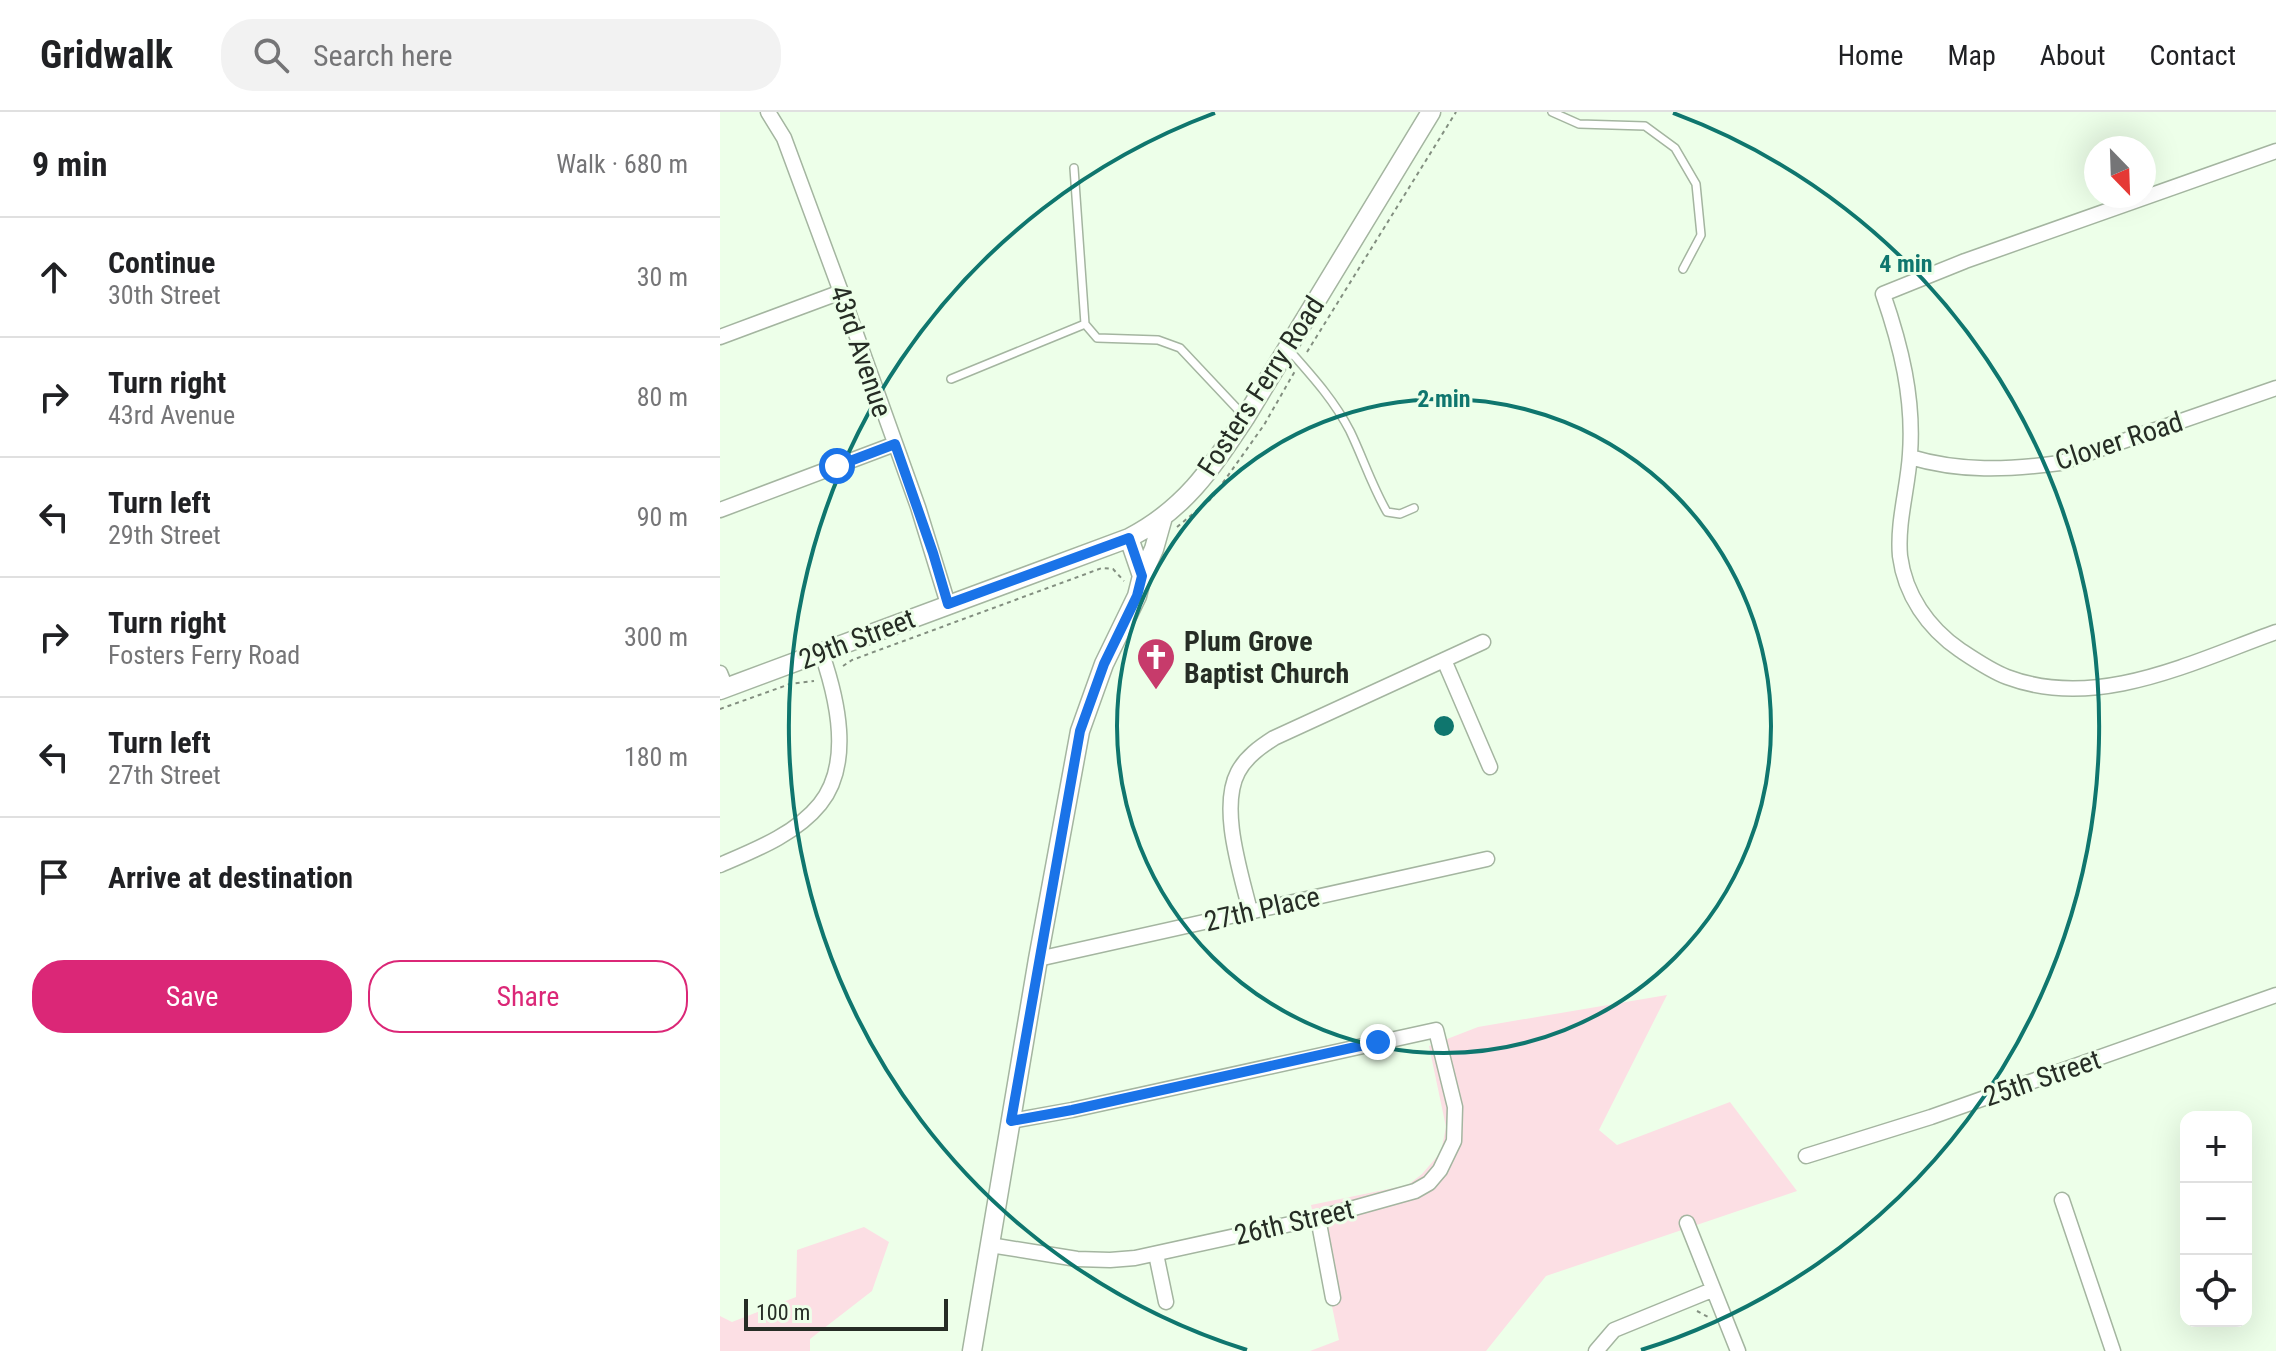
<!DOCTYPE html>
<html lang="en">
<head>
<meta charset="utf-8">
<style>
	body { margin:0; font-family:"Roboto Condensed",sans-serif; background:#f2f2f2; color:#202124 }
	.controls { position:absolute; right:24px; bottom:24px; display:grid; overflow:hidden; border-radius:16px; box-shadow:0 8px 32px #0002 }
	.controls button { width:72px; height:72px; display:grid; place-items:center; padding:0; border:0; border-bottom:2px solid #e0e0e0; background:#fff; color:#202124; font:40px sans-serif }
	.compass { position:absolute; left:1364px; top:24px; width:72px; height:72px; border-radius:50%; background:#fff; box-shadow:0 8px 32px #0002; rotate:157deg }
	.scale { position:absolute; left:24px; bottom:20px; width:204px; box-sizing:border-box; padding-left:8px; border:4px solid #262d25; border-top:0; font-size:22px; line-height:28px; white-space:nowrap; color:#262d25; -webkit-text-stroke:6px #edffe9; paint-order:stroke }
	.stop { position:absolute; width:24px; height:24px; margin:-18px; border:6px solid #1a73e8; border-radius:50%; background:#fff }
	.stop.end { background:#1a73e8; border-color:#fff; box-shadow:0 2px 8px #0008 }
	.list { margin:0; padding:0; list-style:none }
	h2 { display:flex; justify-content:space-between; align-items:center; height:104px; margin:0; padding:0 32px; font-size:34px }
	h2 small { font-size:26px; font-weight:400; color:#757577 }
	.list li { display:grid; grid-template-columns:52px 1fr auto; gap:24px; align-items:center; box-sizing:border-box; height:120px; padding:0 32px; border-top:2px solid #e0e0e0 }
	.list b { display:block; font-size:30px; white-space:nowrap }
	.list p { margin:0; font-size:26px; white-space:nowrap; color:#757577 }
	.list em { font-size:26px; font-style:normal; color:#757577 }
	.actions { display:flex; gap:16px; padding:24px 32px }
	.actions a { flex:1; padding:18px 0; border:2px solid #db2777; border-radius:32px; text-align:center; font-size:28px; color:#db2777 }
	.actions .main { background:#db2777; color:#fff }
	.icon { flex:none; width:44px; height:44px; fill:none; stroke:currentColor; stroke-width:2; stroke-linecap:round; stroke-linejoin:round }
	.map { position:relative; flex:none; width:1556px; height:1239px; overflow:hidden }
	header { display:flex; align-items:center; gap:48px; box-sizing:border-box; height:112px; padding:0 40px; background:#fff; border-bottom:2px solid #e0e0e0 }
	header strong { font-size:38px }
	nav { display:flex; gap:44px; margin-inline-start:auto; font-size:28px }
	.search { width:560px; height:72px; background:#f2f2f2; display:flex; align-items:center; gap:20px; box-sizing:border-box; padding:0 28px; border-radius:32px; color:#757577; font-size:30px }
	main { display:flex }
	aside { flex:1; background:#fff }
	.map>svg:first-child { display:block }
	.green { fill:#fcdfe4 }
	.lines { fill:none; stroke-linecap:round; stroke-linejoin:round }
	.lane-casing { stroke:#a4b5a0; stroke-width:10 }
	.street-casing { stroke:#a4b5a0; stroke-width:17 }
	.secondary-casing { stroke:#a4b5a0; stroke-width:21 }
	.path { stroke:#838f80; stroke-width:2; stroke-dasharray:4 4; stroke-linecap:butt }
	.lane { stroke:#fff; stroke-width:7 }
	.street { stroke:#fff; stroke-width:14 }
	.secondary { stroke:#fff; stroke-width:18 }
	.route { stroke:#1a73e8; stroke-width:10 }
	.ring { fill:none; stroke:#0f766e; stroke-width:4 }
	.labels { text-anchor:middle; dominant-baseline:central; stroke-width:6; stroke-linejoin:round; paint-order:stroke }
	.street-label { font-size:28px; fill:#262d25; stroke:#edffe9 }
	.poi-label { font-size:28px; font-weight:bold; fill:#262d25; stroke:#edffe9; text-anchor:start }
	.centre { fill:#0f766e; stroke:#edffe9; stroke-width:4 }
	.ring-label { font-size:24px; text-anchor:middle; font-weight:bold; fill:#0f766e; stroke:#edffe9; stroke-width:6; stroke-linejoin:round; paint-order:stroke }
</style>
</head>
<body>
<header>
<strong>Gridwalk</strong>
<div class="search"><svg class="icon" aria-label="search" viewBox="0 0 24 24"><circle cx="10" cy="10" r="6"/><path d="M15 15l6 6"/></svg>Search here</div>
<nav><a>Home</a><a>Map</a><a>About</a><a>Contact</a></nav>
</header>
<main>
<aside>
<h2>9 min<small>Walk · 680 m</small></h2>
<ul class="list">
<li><svg class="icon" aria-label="ahead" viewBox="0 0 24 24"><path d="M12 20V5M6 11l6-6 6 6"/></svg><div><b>Continue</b><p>30th Street</p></div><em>30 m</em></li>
<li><svg class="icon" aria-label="right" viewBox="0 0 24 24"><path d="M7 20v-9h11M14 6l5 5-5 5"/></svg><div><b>Turn right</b><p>43rd Avenue</p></div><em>80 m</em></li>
<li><svg class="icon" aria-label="left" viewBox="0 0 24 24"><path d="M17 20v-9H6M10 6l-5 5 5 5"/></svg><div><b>Turn left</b><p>29th Street</p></div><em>90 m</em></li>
<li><svg class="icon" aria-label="right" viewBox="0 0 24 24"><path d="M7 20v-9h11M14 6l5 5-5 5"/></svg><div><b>Turn right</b><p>Fosters Ferry Road</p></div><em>300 m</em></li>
<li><svg class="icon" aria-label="left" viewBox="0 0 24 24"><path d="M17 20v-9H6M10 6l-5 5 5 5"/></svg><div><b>Turn left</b><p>27th Street</p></div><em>180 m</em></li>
<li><svg class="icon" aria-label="arrive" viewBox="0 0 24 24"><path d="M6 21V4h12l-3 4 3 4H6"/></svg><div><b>Arrive at destination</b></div></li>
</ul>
<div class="actions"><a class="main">Save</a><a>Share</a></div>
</aside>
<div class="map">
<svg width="1556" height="1239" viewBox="0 0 1556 1239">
	<rect width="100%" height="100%" fill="#edffe9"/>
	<!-- green -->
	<path class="green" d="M947,883L879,1018L897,1033L1010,990L1077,1079L826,1164L766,1239H590L619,1228L591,1093L688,1073L702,1062L721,1040L726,1015L709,934L758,915Z
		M144,1115L169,1130L152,1179L90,1227V1239H0V1204L12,1210L76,1185L77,1138Z"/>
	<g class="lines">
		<!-- lane casing -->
		<g class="lane-casing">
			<path id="lane" d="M832,0L859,12L925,14L955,36L976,72L981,123L963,157
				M354,56L365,212L377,226L438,228L460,236L524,304
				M569,238C592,264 614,288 630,319C643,346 652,374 667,400L680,402L694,396
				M231,267L365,212"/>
		</g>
		<!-- street casing -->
		<g class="street-casing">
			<path id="street" d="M48,0L64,26L121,180L198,395L228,492
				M1556,39L1245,149L1163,182C1181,234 1194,286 1190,342C1188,376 1177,410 1180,444C1185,483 1208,516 1240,538C1255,548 1271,559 1287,565C1377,599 1472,550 1556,520
				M0,225L121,180
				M1190,345C1240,360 1288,358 1340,351L1556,276
				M0,398L175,332
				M724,548L770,655
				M0,561L6,576
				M0,753C35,738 76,722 100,692C133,651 117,586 102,542
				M530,799C521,761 499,696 518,660C526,645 540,635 554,626L763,530
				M318,847L767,747
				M1086,1044L1211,1005L1556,883
				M1342,1088L1393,1239
				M598,1106L613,1186
				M967,1111L1018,1239
				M270,1133L357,1147L390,1148L415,1146L598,1106L695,1079L709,1071L720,1058L734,1029L735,995L716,918L352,998L291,1009
				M436,1142L446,1190
				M876,1239L894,1218L992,1178"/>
		</g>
		<!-- secondary casing -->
		<g class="secondary-casing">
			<path id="secondary" d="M422,464L434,437L443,405
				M0,578L409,426C465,397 491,357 525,306L711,0
				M252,1239L318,847L360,619L384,552L417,484L422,464L409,426"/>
		</g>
		<!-- path -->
		<path class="path" d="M587,240L736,0
			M457,415L492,386L544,313L575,259
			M123,554L132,548L382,456L393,457L404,469
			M0,597L70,572L94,569
			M977,1199L988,1205"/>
		<!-- lane -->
		<use href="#lane" class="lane"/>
		<!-- street -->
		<use href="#street" class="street"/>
		<!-- secondary -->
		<use href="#secondary" class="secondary"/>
	</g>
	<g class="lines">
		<!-- route -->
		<path class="route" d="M117,354L175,332L213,441L228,492L409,426L422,464L417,484L384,552L360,619L291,1009L352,998L658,930"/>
	</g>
	<!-- distance rings -->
	<g class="ring">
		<circle cx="724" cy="614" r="327"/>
		<path d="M527 1238A654 654 0 0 1 495 1M953 1A654 654 0 0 1 921 1238"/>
	</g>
	<!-- icons -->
	<defs>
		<g id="church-pin" transform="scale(2)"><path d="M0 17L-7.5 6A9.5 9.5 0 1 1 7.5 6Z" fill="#c73b6b" stroke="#edffe9"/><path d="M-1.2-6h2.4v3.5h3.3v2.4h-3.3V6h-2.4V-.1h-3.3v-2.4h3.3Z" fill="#fff"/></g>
	</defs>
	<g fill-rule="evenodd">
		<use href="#church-pin" x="436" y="545"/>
	</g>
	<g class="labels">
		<!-- street labels -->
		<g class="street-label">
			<text transform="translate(141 239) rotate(71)">43rd Avenue</text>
			<text transform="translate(541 274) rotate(-57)">Fosters Ferry Road</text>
			<text transform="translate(1399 329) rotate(-18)">Clover Road</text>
			<text transform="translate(137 527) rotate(-21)">29th Street</text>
			<text transform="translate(542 797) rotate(-13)">27th Place</text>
			<text transform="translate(1322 966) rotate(-19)">25th Street</text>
			<text transform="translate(574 1110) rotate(-13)">26th Street</text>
		</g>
		<!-- poi labels -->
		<g class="poi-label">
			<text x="464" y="529">Plum Grove<tspan x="464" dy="32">Baptist Church</tspan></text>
		</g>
	</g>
	<circle cx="724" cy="614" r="12" class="centre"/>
	<g class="ring-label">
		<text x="1186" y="160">4 min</text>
		<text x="724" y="295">2 min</text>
	</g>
</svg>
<div class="controls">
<button>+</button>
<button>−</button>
<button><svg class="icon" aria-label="locate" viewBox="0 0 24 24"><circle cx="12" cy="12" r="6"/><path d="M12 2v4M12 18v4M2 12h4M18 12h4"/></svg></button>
</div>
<svg class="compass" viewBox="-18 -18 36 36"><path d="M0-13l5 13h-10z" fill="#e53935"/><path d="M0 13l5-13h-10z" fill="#757577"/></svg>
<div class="scale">100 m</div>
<div class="stop" style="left:117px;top:354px"></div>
<div class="stop end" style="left:658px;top:930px"></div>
</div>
</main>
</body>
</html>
